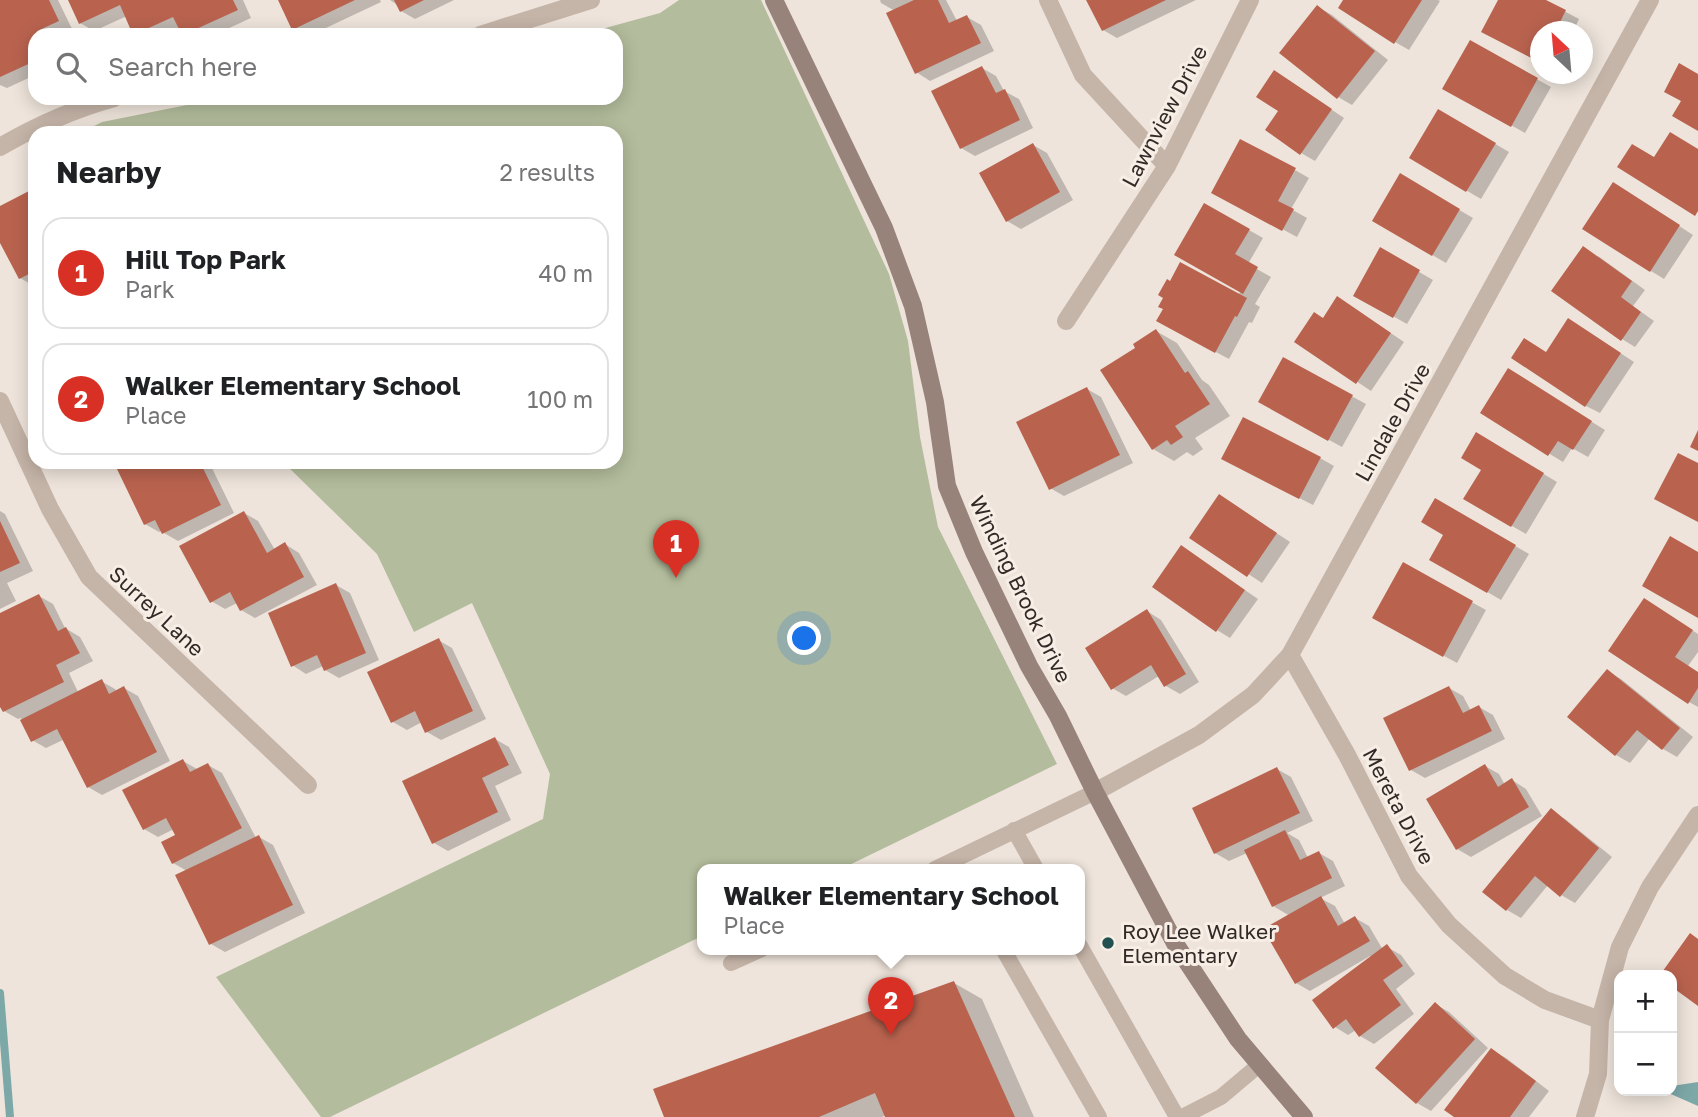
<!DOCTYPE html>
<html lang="en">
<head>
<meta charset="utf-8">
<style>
	body { margin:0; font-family:"Golos Text",sans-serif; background:#f6f6f6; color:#202124 }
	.controls { position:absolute; right:21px; bottom:21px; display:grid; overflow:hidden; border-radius:14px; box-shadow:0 4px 18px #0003 }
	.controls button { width:63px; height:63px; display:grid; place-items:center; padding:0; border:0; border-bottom:2px solid #e0e0e0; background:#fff; color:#202124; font:35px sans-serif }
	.compass { position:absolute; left:1530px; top:21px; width:63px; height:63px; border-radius:50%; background:#fff; box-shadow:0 4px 18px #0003; rotate:334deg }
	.you { position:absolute; left:805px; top:639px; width:24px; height:24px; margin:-18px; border:5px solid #fff; border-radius:50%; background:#1a73e8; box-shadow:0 0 0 10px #1a73e833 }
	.badge { display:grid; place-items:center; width:46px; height:46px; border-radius:50%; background:#d93025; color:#fff; font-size:23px; font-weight:700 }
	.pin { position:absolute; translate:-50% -58px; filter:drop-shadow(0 2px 4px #0008) }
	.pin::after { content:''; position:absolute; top:37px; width:24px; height:21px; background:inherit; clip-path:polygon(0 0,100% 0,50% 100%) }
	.popup { position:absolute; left:697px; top:864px; width:388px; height:91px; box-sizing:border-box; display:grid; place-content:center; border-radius:14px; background:#fff; filter:drop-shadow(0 2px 5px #0005); font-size:23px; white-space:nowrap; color:#757577 }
	.popup b { font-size:26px; color:#202124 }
	.popup::after { content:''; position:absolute; left:50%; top:100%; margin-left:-14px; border:14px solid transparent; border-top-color:#fff }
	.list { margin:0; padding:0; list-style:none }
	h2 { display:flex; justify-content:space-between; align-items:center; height:91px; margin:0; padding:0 28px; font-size:30px }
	h2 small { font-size:23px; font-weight:400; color:#757577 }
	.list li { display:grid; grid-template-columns:46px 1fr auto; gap:21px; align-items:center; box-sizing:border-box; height:112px; margin:0 14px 14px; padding:0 14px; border:2px solid #e0e0e0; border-radius:21px }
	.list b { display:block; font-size:26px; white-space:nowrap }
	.list p { margin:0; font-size:23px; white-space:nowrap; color:#757577 }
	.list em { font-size:23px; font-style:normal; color:#757577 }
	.icon { flex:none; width:38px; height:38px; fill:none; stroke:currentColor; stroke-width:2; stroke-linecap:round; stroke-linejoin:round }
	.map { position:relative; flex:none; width:1698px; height:1117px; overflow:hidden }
	.search { position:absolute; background:#fff; box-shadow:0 4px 18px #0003; left:28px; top:28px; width:595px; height:77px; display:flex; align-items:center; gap:18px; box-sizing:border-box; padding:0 24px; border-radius:21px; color:#757577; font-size:26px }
	.panel { position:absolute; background:#fff; box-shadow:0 4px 18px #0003; left:28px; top:126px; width:595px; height:343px; border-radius:21px }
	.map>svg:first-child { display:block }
	.green { fill:#b3bc9c }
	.water { fill:#7da8a8 }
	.shadow { fill:#0003 }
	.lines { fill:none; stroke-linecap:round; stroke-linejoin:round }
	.stream { stroke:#7da8a8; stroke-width:8 }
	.building { fill:#b9634f }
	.lane { stroke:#c5b4a8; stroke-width:16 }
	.street { stroke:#c5b4a8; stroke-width:18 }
	.secondary { stroke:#98837a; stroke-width:18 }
	.poi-dot { fill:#224f50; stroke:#f7eee6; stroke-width:2.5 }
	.labels { text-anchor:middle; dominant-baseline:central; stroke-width:6; stroke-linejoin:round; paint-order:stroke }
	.street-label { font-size:21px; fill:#332a27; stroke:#f7eee6 }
	.poi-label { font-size:21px; fill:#332a27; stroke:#f7eee6; text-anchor:start }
</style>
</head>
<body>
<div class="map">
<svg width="1698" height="1117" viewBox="0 0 1698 1117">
	<rect width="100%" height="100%" fill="#eee4db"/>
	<!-- green -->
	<path class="green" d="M679,0H761L889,274L908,341L920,437L938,527L1057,764L841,869H702V936L330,1117H321L216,977L543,819L550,774L472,603L414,632L377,554L283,462H616V133H80L102,122L222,98H616V35H580L660,13Z"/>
	<!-- water -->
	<path class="water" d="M1698,1082V1106L1664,1091H1672V1086Z"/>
	<!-- shadow -->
	<path class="shadow" d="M0,0H58L72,29L59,35H35V75L7,88L0,85Z
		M70,0H243L251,18L214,35H184L180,28L164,35H137L127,16L94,31L80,23Z
		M280,0H380L381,2L311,35H305L294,28Z
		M390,0H454L415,19L401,11L396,4Z
		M880,0H946L957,21L967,17L981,25L994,51L930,81L916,72L895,11L881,3Z
		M1088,0H1196L1117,38L1103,30Z
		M1345,0H1438L1440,1L1409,50L1395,42Z
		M1500,0H1543L1579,19L1573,32H1540V61L1497,39Z
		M1318,7L1332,15L1388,60L1352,105L1338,97Z
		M1470,42L1551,87L1525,133L1445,88Z
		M982,68L996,76L1004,91L1019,99L1033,128L975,156L961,148Z
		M1288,80L1344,118L1315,161L1301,153L1280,111Z
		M1439,111L1509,152L1481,199L1411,158Z
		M1033,145L1047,153L1073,200L1021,229L1007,221Z
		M1295,170L1309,178L1291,209L1307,218L1297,237L1228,200Z
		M1401,176L1473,218L1446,263L1374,221Z
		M1627,192L1693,235L1664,279L1651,271Z
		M29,193L35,196L34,286L20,278L0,239V208Z
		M1205,205L1263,238L1248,264L1271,277L1255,304L1260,307L1252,323L1249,322L1229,359L1173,329L1238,295L1241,291Z
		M1381,250L1433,280L1407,324L1355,295Z
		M1598,256L1645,290L1633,306L1654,321L1635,347L1622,339Z
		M1352,307L1404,342L1371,391L1296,341L1324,319Z
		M1582,328L1634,362L1600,413L1586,406Z
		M1156,331L1177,343L1202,380L1209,385L1230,416L1195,438L1203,449L1193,456L1187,452L1174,461L1153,449L1137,348Z
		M1284,359L1366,404L1342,447L1260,402Z
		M1522,379L1605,430L1588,457L1572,448L1563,462L1482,413Z
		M1087,389L1101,397L1133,463L1064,496L1050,488Z
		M1477,434L1557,482L1526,534L1465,499L1483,469Z
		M1320,458L1334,466L1313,505L1237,466Z
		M136,462H209L234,513L178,541L164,533L163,530L159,532L145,524Z
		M1436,500L1529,554L1501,600L1431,559L1446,535Z
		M1233,504L1290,542L1262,583L1192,537Z
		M0,511L5,514L33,571L7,583L16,601L0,609Z
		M244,513L258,521L275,550L285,544L299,553L317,585L255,618L241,610L237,603L225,609L211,601Z
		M1195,556L1258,599L1230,638L1217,630Z
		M1404,565L1486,610L1457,663L1375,618Z
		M336,585L350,593L379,660L339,678L325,670L323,666L306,674L292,665Z
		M39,596L53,604L65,628L80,637L93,661L69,673L78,692L101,681L115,689L117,692L124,688L138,696L170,761L102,795L88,787L65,739L46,748L32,740L21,718L18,719L4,711L0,703V615Z
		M1658,608L1698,634V652L1688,666L1698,673V707L1689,702Z
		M1147,611L1161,620L1199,682L1180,694L1166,686L1159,676L1126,696L1112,688Z
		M438,640L452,648L486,719L441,740L427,732L422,722L407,730L393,722Z
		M1607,671L1621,679L1693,737L1677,757L1663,749L1650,738L1630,763L1616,755L1570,716Z
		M1449,688L1463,696L1471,711L1479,707L1493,715L1505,739L1425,778L1411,770L1386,719Z
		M495,739L509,747L522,773L495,786L511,820L448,851L434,843Z
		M183,761L197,769L208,765L222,773L256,838L259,837L273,845L305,913L225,952L211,944L187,871L173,863L177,836L174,829L158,837L144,829Z
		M1485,766L1499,774L1505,785L1512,780L1526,789L1542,816L1471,857L1457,849Z
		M1277,769L1291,777L1313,821L1287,833L1299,840L1308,858L1319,853L1333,861L1345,886L1320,898L1335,906L1345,924L1355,918L1369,926L1383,950L1387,947L1401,955L1415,974L1396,989L1414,1014L1374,1044L1360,1036L1356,1030L1348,1035L1335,1027L1371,958L1370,956L1310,991L1296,983L1290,916L1273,906L1247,853L1229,861L1215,853Z
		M1551,811L1565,819L1612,857L1575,903L1561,895L1548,885L1521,918L1507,910Z
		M954,983L982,999L1034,1117H887L886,1115L882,1117H666Z
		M1435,1004L1449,1012L1488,1048L1431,1111L1417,1103Z
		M1492,1050L1506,1058L1549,1091L1529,1117H1457Z"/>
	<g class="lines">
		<!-- stream -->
		<path class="stream" d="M0,993L10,1117"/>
	</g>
	<!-- building -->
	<path class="building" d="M0,0H49L59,21L37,31L39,35H35V61L0,77Z
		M68,0H233L238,10L183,35H182L173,17L133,35L120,5L79,24Z
		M278,0H355L292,30Z
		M394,0H424L400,12Z
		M914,0H938L949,23L967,15L981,43L915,74L886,13Z
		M1086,0H1166L1102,31Z
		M1343,0H1422L1394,44L1338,8Z
		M1498,0H1546L1566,10L1555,32H1540L1539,62L1481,32Z
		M1317,5L1375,51L1337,99L1279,53Z
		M1470,40L1538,78L1511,127L1442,89Z
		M1679,63L1698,74V131L1672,116L1681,101L1664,92Z
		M982,66L996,93L1005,89L1020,120L960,149L931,91Z
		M1274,70L1332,109L1300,155L1265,130L1278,111L1256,97Z
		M1438,109L1496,143L1466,192L1409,158Z
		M1670,132L1698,149V211L1695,216L1617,167L1632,144L1654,157Z
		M1240,139L1296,168L1278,201L1294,209L1282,231L1211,193Z
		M1033,143L1060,192L1006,222L979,173Z
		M1400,173L1460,209L1432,256L1372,221Z
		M1613,182L1680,225L1650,272L1582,229Z
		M29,191L35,202V271L19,279L0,243V206Z
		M1204,203L1250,229L1235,254L1258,267L1243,294L1174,255Z
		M1583,246L1632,281L1621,297L1641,312L1621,341L1551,291Z
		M1380,247L1420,270L1393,318L1353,296Z
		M1180,262L1247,298L1237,317L1235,316L1215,353L1156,321L1163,309L1158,307L1163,298L1158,295L1167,279L1170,281Z
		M1337,296L1391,333L1356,384L1294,342L1314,312L1323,318Z
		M1568,318L1621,353L1585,407L1511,358L1524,338L1546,352Z
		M1156,329L1185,373L1188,371L1210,404L1175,426L1183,437L1171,445L1167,440L1152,450L1100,370L1135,348L1133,344Z
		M1283,357L1353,395L1328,441L1258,402Z
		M1508,368L1592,421L1573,450L1558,441L1548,456L1480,413Z
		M1087,387L1120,455L1049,490L1016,422Z
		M1243,417L1321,457L1299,499L1221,459Z
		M1698,430V451L1690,447Z
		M1476,432L1544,473L1511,527L1463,499L1481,470L1461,458Z
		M1678,453L1698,463V522L1654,499Z
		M132,462H200L221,505L162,534L155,520L144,525L117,469Z
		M1219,494L1277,533L1247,577L1189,538Z
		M1435,498L1516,545L1487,593L1429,560L1443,535L1421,522Z
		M244,511L267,553L285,542L304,577L240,611L230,592L210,603L179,546Z
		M0,521L20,563L0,572Z
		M1670,536L1698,552V618L1642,586Z
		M1181,545L1245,590L1216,632L1152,587Z
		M1403,562L1473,601L1443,657L1372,618Z
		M336,583L366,653L324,671L317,655L291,667L268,613Z
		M39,594L58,631L66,627L80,653L56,665L64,682L3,712L0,707V613Z
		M1644,598L1693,630L1675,657L1698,672V688L1688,704L1608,651Z
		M1147,609L1186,674L1164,687L1151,665L1111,690L1085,648Z
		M439,638L473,711L425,733L415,711L391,723L367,672Z
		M1607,669L1680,728L1662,750L1637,730L1615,756L1567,717Z
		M102,679L109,694L124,686L157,752L87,788L57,729L31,742L20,720Z
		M1449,686L1463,713L1479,705L1492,731L1409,771L1383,718Z
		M495,737L509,765L482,778L498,812L432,844L402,781Z
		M183,759L190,772L208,763L242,828L172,864L161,842L175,835L166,818L143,830L122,790Z
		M1485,764L1498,787L1512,778L1529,807L1456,850L1426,799Z
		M1277,767L1300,813L1214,854L1192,808Z
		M1551,808L1599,848L1560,897L1535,876L1506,911L1482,892Z
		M1285,830L1300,860L1319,851L1332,878L1272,907L1244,850Z
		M259,835L293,905L209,945L175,875Z
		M1321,896L1338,926L1355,916L1370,941L1295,984L1263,929Z
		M1690,933L1698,939V1006L1672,987V975H1660Z
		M1387,944L1403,966L1383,980L1401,1005L1359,1037L1346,1019L1333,1029L1312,1000Z
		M954,981L1015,1117H885L875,1093L819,1117H664L653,1089Z
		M1435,1002L1475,1039L1416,1104L1375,1068Z
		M1491,1048L1536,1081L1510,1117H1454L1444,1110Z"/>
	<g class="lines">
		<!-- lane -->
		<path class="lane" d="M1014,830L1036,869
			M935,869L1095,792
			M1080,946L1177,1117
			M1003,949L1099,1117
			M731,963L762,949
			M1182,1117L1221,1097L1259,1065"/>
		<!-- street -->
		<path class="street" d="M1048,0L1083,75L1167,166
			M480,35L591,0
			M0,147C36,126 74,109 114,98
			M1066,321L1167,166L1250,0
			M0,401L50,509L89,577L308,785
			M1290,655L1347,755L1409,876L1449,925L1505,976L1545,1000L1600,1020
			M1095,792L1199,735L1253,695L1290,655L1650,0
			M1585,1117L1598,1074L1600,1020L1620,947L1650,887L1698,815"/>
		<!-- secondary -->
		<path class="secondary" d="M774,0L884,228L913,306L935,402L947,486L974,552L1029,666L1058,716L1095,792L1176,945L1238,1039L1304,1117"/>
	</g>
	<!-- markers -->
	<circle class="poi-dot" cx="1108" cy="943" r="7"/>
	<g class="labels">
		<!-- street labels -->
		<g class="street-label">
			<text transform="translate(1164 116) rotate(-62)">Lawnview Drive</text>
			<text transform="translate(1392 422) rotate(-61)">Lindale Drive</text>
			<text transform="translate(1021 589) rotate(64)">Winding Brook Drive</text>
			<text transform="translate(157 611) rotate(43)">Surrey Lane</text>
			<text transform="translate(1399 806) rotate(62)">Mereta Drive</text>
		</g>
		<!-- poi labels -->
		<g class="poi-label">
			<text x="1122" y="931">Roy Lee Walker<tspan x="1122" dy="24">Elementary</tspan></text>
		</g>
	</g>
</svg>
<div class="controls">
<button>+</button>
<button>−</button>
</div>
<svg class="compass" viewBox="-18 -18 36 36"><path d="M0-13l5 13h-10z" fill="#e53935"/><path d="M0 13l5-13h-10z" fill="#757577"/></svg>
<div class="you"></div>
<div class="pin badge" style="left:676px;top:578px">1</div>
<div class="pin badge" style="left:891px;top:1035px">2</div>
<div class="popup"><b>Walker Elementary School</b>Place</div>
<div class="search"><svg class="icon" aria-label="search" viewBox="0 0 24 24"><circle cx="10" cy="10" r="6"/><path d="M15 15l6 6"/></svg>Search here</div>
<section class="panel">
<h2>Nearby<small>2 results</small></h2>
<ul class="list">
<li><span class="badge">1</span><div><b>Hill Top Park</b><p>Park</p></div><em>40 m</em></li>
<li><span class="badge">2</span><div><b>Walker Elementary School</b><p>Place</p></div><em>100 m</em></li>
</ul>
</section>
</div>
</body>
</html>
